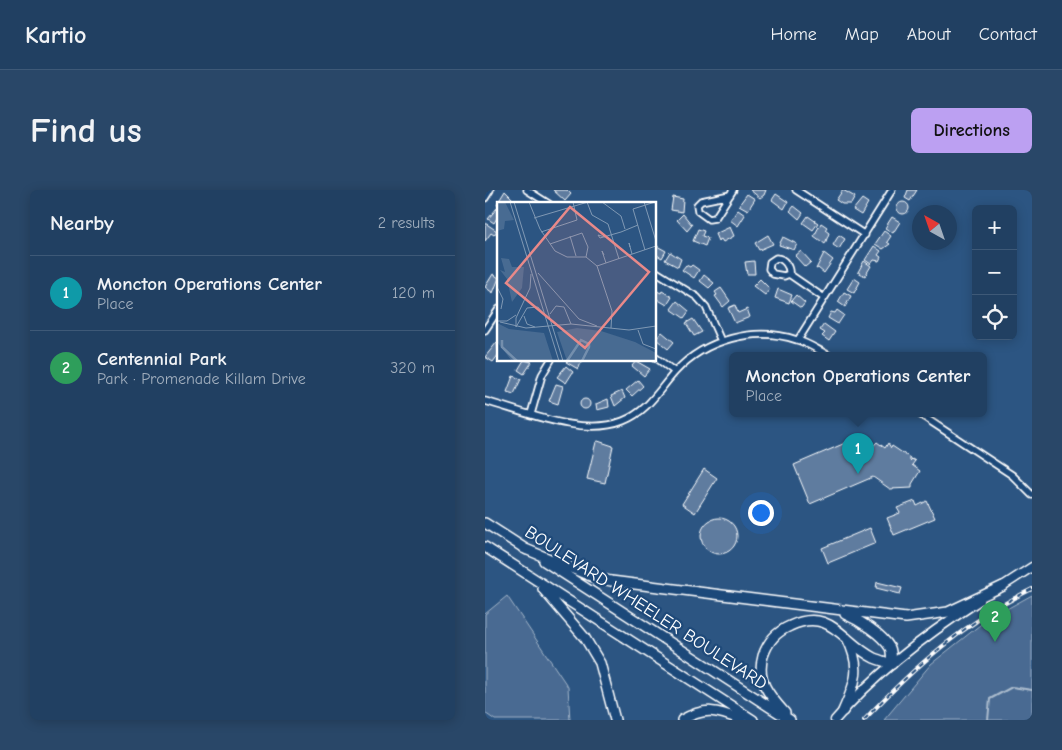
<!DOCTYPE html>
<html lang="en">
<head>
<meta charset="utf-8">
<style>
	body { margin:0; font-family:"Comic Neue",sans-serif; background:#294768; color:#f1f3f6 }
	.controls { position:absolute; right:15px; top:15px; display:grid; overflow:hidden; border-radius:8px; box-shadow:0 2px 12px #0003 }
	.controls button { width:45px; height:45px; display:grid; place-items:center; padding:0; border:0; border-bottom:1px solid #3e5977; background:#214062; color:#f1f3f6; font:25px sans-serif }
	.compass { position:absolute; left:427px; top:15px; width:45px; height:45px; border-radius:50%; background:#214062; box-shadow:0 2px 12px #0003; rotate:320deg }
	.you { position:absolute; left:275px; top:322px; width:18px; height:18px; margin:-12px; border:4px solid #fff; border-radius:50%; background:#1a73e8; box-shadow:0 0 0 8px #1a73e833 }
	.badge { display:grid; place-items:center; width:32px; height:32px; border-radius:50%; background:#bca0f2; color:#fff; font-size:16px; font-weight:700 }
	.pin { position:absolute; translate:-50% -41px; filter:drop-shadow(0 1px 2px #0008) }
	.pin::after { content:''; position:absolute; top:26px; width:18px; height:15px; background:inherit; clip-path:polygon(0 0,100% 0,50% 100%) }
	.popup { position:absolute; left:244px; top:162px; width:258px; height:65px; box-sizing:border-box; display:grid; place-content:center; border-radius:8px; background:#214062; filter:drop-shadow(0 1px 4px #0005); font-size:16px; white-space:nowrap; color:#a2afbe }
	.popup b { font-size:19px; color:#f1f3f6 }
	.popup::after { content:''; position:absolute; left:50%; top:100%; margin-left:-10px; border:10px solid transparent; border-top-color:#214062 }
	.list { margin:0; padding:0; list-style:none }
	h2 { display:flex; justify-content:space-between; align-items:center; height:65px; margin:0; padding:0 20px; font-size:21px }
	h2 small { font-size:16px; font-weight:400; color:#a2afbe }
	.list li { display:grid; grid-template-columns:32px 1fr auto; gap:15px; align-items:center; box-sizing:border-box; height:75px; padding:0 20px; border-top:1px solid #3e5977 }
	.list b { display:block; font-size:19px; white-space:nowrap }
	.list p { margin:0; font-size:16px; white-space:nowrap; color:#a2afbe }
	.list em { font-size:16px; font-style:normal; color:#a2afbe }
	.icon { flex:none; width:28px; height:28px; fill:none; stroke:currentColor; stroke-width:2; stroke-linecap:round; stroke-linejoin:round }
	.map { position:relative; flex:none; width:547px; height:530px; overflow:hidden; border-radius:8px }
	header { display:flex; align-items:center; gap:30px; box-sizing:border-box; height:70px; padding:0 25px; background:#214062; border-bottom:1px solid #3e5977 }
	header strong { font-size:24px }
	nav { display:flex; gap:28px; margin-inline-start:auto; font-size:18px }
	.intro { display:flex; align-items:center; justify-content:space-between; box-sizing:border-box; height:120px; padding:0 30px }
	h1 { margin:0; font-size:35px }
	.button { padding:12px 22px; border-radius:8px; background:#bca0f2; color:#111; font-size:18px; font-weight:700 }
	main { display:flex; gap:30px; padding:0 30px }
	aside { flex:1; background:#214062; border-radius:8px; box-shadow:0 2px 12px #0003 }
	.map>svg:first-child { display:block }
	.green { fill:#486b92; stroke:#a4b5c8 }
	.lines { fill:none; stroke-linecap:round; stroke-linejoin:round }
	.stream { stroke:#acbcce; stroke-width:2 }
	.building { fill:#5e7c9f; stroke:#fff }
	.minor-casing { stroke:#fff; stroke-width:9 }
	.major-casing { stroke:#fff; stroke-width:11 }
	.highway-casing { stroke:#fff; stroke-width:12 }
	.minor { stroke:#1f4a7a; stroke-width:5.5 }
	.major { stroke:#1f4a7a; stroke-width:8 }
	.highway { stroke:#1f4a7a; stroke-width:9 }
	.rail-casing { stroke:#fff; stroke-width:4 }
	.rail { stroke:#1f4a7a; stroke-width:2; stroke-dasharray:5.5; stroke-linecap:butt }
	.labels { text-anchor:middle; dominant-baseline:central; stroke-width:4.5; stroke-linejoin:round; paint-order:stroke }
	.street-label { font-size:18px; fill:#fff; stroke:#1f4a7a }
	.inset-river { fill:none; stroke:#748fad; stroke-width:2.5 }
	.inset-road { fill:none; stroke:#8099b4; stroke-width:1 }
	.view { fill:#e88989; fill-opacity:0.15; stroke:#e88989; stroke-width:2.5 }
	.inset-edge { fill:none; stroke:#fff; stroke-width:2.5 }
</style>
</head>
<body>
<header>
<strong>Kartio</strong>
<nav><a>Home</a><a>Map</a><a>About</a><a>Contact</a></nav>
</header>
<div class="intro"><h1>Find us</h1><a class="button">Directions</a></div>
<main>
<aside>
<h2>Nearby<small>2 results</small></h2>
<ul class="list">
<li><span class="badge" style="background:#0f9aa8">1</span><div><b>Moncton Operations Center</b><p>Place</p></div><em>120 m</em></li>
<li><span class="badge" style="background:#2e9e5b">2</span><div><b>Centennial Park</b><p>Park · Promenade Killam Drive</p></div><em>320 m</em></li>
</ul>
</aside>
<div class="map">
<svg width="547" height="530" viewBox="0 0 547 530">
	<rect width="100%" height="100%" fill="#2c5582"/>
	<filter id="ink" filterUnits="userSpaceOnUse"><feTurbulence type="fractalNoise" baseFrequency=".02" numOctaves="2"/><feDisplacementMap in="SourceGraphic" scale="10" xChannelSelector="R" yChannelSelector="G"/><feConvolveMatrix kernelMatrix="1 2 1 2 8 2 1 2 1" color-interpolation-filters="sRGB"/></filter>
	<g filter="url(#ink)">
		<!-- green -->
		<path class="green" d="M547,405V530H399L446,474L500,431Z
			M22,406L83,497L85,530H10L0,523V424Z"/>
		<g class="lines">
			<!-- stream -->
			<path class="stream" d="M503,530L505,509L527,497L547,500"/>
		</g>
		<!-- building -->
		<path class="building" d="M68,0H82L86,4L80,11Z
			M265,0H281L279,5L275,8Z
			M358,0L370,7L366,14H357L351,10Z
			M423,0H432L425,11L420,8Z
			M20,1L27,8L23,14L14,15L12,14Z
			M262,4L270,9L263,20L254,15Z
			M291,4L303,12L299,19L287,10Z
			M188,7L198,9L197,22L186,20Z
			M377,9L383,13L376,25L368,20Z
			M412 18a6 6 0 1 1 12 0a6 6 0 1 1-12 0Z
			M309,16L318,23L314,29L305,21Z
			M12,18L14,19V29L12,28L9,33L3,29Z
			M253,20L260,25L253,36L245,30Z
			M198,24L207,35L202,41L192,30Z
			M323,26L333,33L328,40L318,33Z
			M407,27L415,32L408,43L400,38Z
			M0,33L12,41L9,45L6,43L0,51Z
			M336,33L342,37L340,40L344,43L340,54L329,46Z
			M245,37L249,46L238,52L236,49L233,51L230,44Z
			M213,39L219,41L217,46L223,48L220,56L208,51Z
			M399,41L406,46L402,52L405,54L398,59L390,54Z
			M283,45L288,54L274,60L270,53Z
			M354,45L360,49L354,59L348,55Z
			M298,47L312,54L309,60L294,55Z
			M170,55L181,61L177,68L170,64Z
			M389,56L396,61L393,65L396,67L394,71L389,70L386,74L380,70Z
			M316,61L326,72L320,77L310,66Z
			M185,62L196,69L193,77L180,70Z
			M339,63L348,70L339,83L333,78L331,79Z
			M269,71L270,84H262L260,72Z
			M379,71L386,76L380,86L373,82Z
			M201,75L205,77L207,75L214,80L209,88L197,80Z
			M8,84L14,88L8,103L0,97Z
			M219,85L229,93L224,98L215,91Z
			M369,88L375,92L369,103L362,99Z
			M275,89L285,99L280,105L268,96Z
			M236,98L245,111L238,117L230,106L232,105L230,102Z
			M293,99L307,105L304,113L290,108Z
			M172,101L176,103L177,101L187,107L182,115L170,108Z
			M359,102L366,106L360,117L353,112Z
			M311,105L320,113L316,118L306,111Z
			M192,111L204,121L199,128L186,119Z
			M250,115L253,123L262,119L265,127L250,133L243,118Z
			M352,120L359,125L353,134L343,128L346,122L350,123Z
			M208,129L217,142L209,146L201,133Z
			M339,134L350,142L344,151L337,146L340,143L335,140Z
			M177,142L189,152L183,159L171,149Z
			M12,152L14,164L8,172L0,167Z
			M39,170L47,172L39,184L33,180Z
			M83,170H98L93,179L81,172Z
			M151,171L165,179L159,186L147,176Z
			M81,176L88,182L81,193L72,187Z
			M28,186L36,189L29,204L22,202Z
			M153,190L158,196L147,206L141,200Z
			M71,194L78,196L73,214L64,211Z
			M137,201L140,208L130,216L126,206Z
			M95 214a5 5 0 1 1 10 0a5 5 0 1 1-10 0Z
			M123,209L124,217L112,220L111,214Z
			M372,248L379,266L392,252L400,258L403,253L406,258L407,256L425,268V271L427,269L430,271L427,275L435,281L427,294V298L405,299L388,287L325,314L309,275Z
			M113,251L128,256L120,293L102,289L111,252Z
			M219,279L232,288L210,323L197,314Z
			M430,311L432,316L442,311L450,328L409,345L402,328L415,323L412,318Z
			M216 346a18 18 0 1 1 36 0a18 18 0 1 1-36 0Z
			M385,338L391,353L343,373L337,358Z
			M392,392L417,398L415,404L391,398Z"/>
		<g class="lines">
			<!-- minor casing -->
			<g class="minor-casing">
				<path id="minor" d="M42,0L64,14
					M311,0L380,45
					M245,5L216,11L212,15L213,21L224,29L230,28L248,0
					M0,8L5,0
					M170,81L212,107L221,117L236,151
					M304,84C305,77 299,68 291,68L285,72L284,79L288,84L299,86L304,84L339,108
					M0,140L14,119
					M313,150L407,0
					M170,167L190,182
					M0,211C40,222 98,247 138,231C163,221 173,201 190,182C220,149 270,136 312,150C323,153 333,160 343,165
					M433,223L527,285L547,305
					M46,224L57,185L66,170"/>
			</g>
			<!-- major casing -->
			<g class="major-casing">
				<path id="major" d="M513,399L547,377
					M350,530C391,482 442,444 495,410"/>
			</g>
			<!-- highway casing -->
			<g class="highway-casing">
				<path id="highway" d="M0,333L42,360
					M0,357L268,530
					M38,358L108,387L126,391L421,428L463,422L518,396
					M59,371L305,530
					M58,399L100,448L115,473L130,530
					M358,521C371,492 377,478 362,448
					M300,523C284,505 271,491 278,466C283,451 291,442 305,436C346,417 357,452 389,468C394,470 401,472 407,474C406,469 407,462 405,458C397,444 374,430 360,424
					M197,530C220,517 232,520 256,530"/>
			</g>
			<!-- minor -->
			<use href="#minor" class="minor"/>
			<!-- major -->
			<use href="#major" class="major"/>
			<!-- highway -->
			<use href="#highway" class="highway"/>
			<!-- rail casing -->
			<g class="rail-casing">
				<path id="rail" d="M379,530C429,477 481,431 547,399"/>
			</g>
			<!-- rail -->
			<use href="#rail" class="rail"/>
		</g>
	</g>
	<g class="labels">
		<!-- street labels -->
		<g class="street-label">
			<text transform="translate(161 418) rotate(33)">BOULEVARD WHEELER BOULEVARD</text>
		</g>
	</g>
	<!-- overview -->
	<g transform="translate(12 12)">
		<rect width="159" height="159" fill="#2c5582"/>
		<path d="M0,0H8L17,18L8,19L7,27L0,29ZM4,56L12,57L15,65H27L25,86L15,100L10,77L3,68L8,70ZM0,121L12,127L47,131L56,159H15L0,140ZM80,126L104,129L138,140L159,151V159H70L60,130Z" fill="#486b92"/>
		<path class="inset-river" d="M5,138V145L20,159M70,159L84,138L92,142V145L85,159"/>
		<path class="inset-road" d="M13,0L62,159M17,0L66,159M32,0L43,27L58,49L70,55H89L100,64L115,109L114,126M90,0L95,13L111,22L122,57M105,0L124,14L128,27M147,0L159,39M37,16L91,0M44,30L80,18L76,0M73,34L79,54M108,35L101,33L103,36L124,30L141,23M53,42L85,31L91,45L89,55M133,45L132,41L135,52M148,48L136,7L158,0M107,53L105,49L109,61M100,64L159,44M41,71L82,117L100,124M0,85L6,97L4,107M53,112L59,104L67,105L74,122M27,114L30,122L38,125M1,119H10L19,113M3,120L29,126L74,122L132,128L159,124M19,125V116L33,86L34,72M19,125L30,106L41,105L46,111M141,128L146,142L159,147"/>
		<path class="view" d="M73,5L152,70L88,146L9,81Z"/>
		<rect width="159" height="159" class="inset-edge"/>
	</g>
</svg>
<div class="controls">
<button>+</button>
<button>−</button>
<button><svg class="icon" aria-label="locate" viewBox="0 0 24 24"><circle cx="12" cy="12" r="6"/><path d="M12 2v4M12 18v4M2 12h4M18 12h4"/></svg></button>
</div>
<svg class="compass" viewBox="-18 -18 36 36"><path d="M0-13l5 13h-10z" fill="#e53935"/><path d="M0 13l5-13h-10z" fill="#a2afbe"/></svg>
<div class="you"></div>
<div class="pin badge" style="left:373px;top:284px;background:#0f9aa8">1</div>
<div class="popup"><b>Moncton Operations Center</b>Place</div>
<div class="pin badge" style="left:510px;top:452px;background:#2e9e5b">2</div>
</div>
</main>
</body>
</html>
